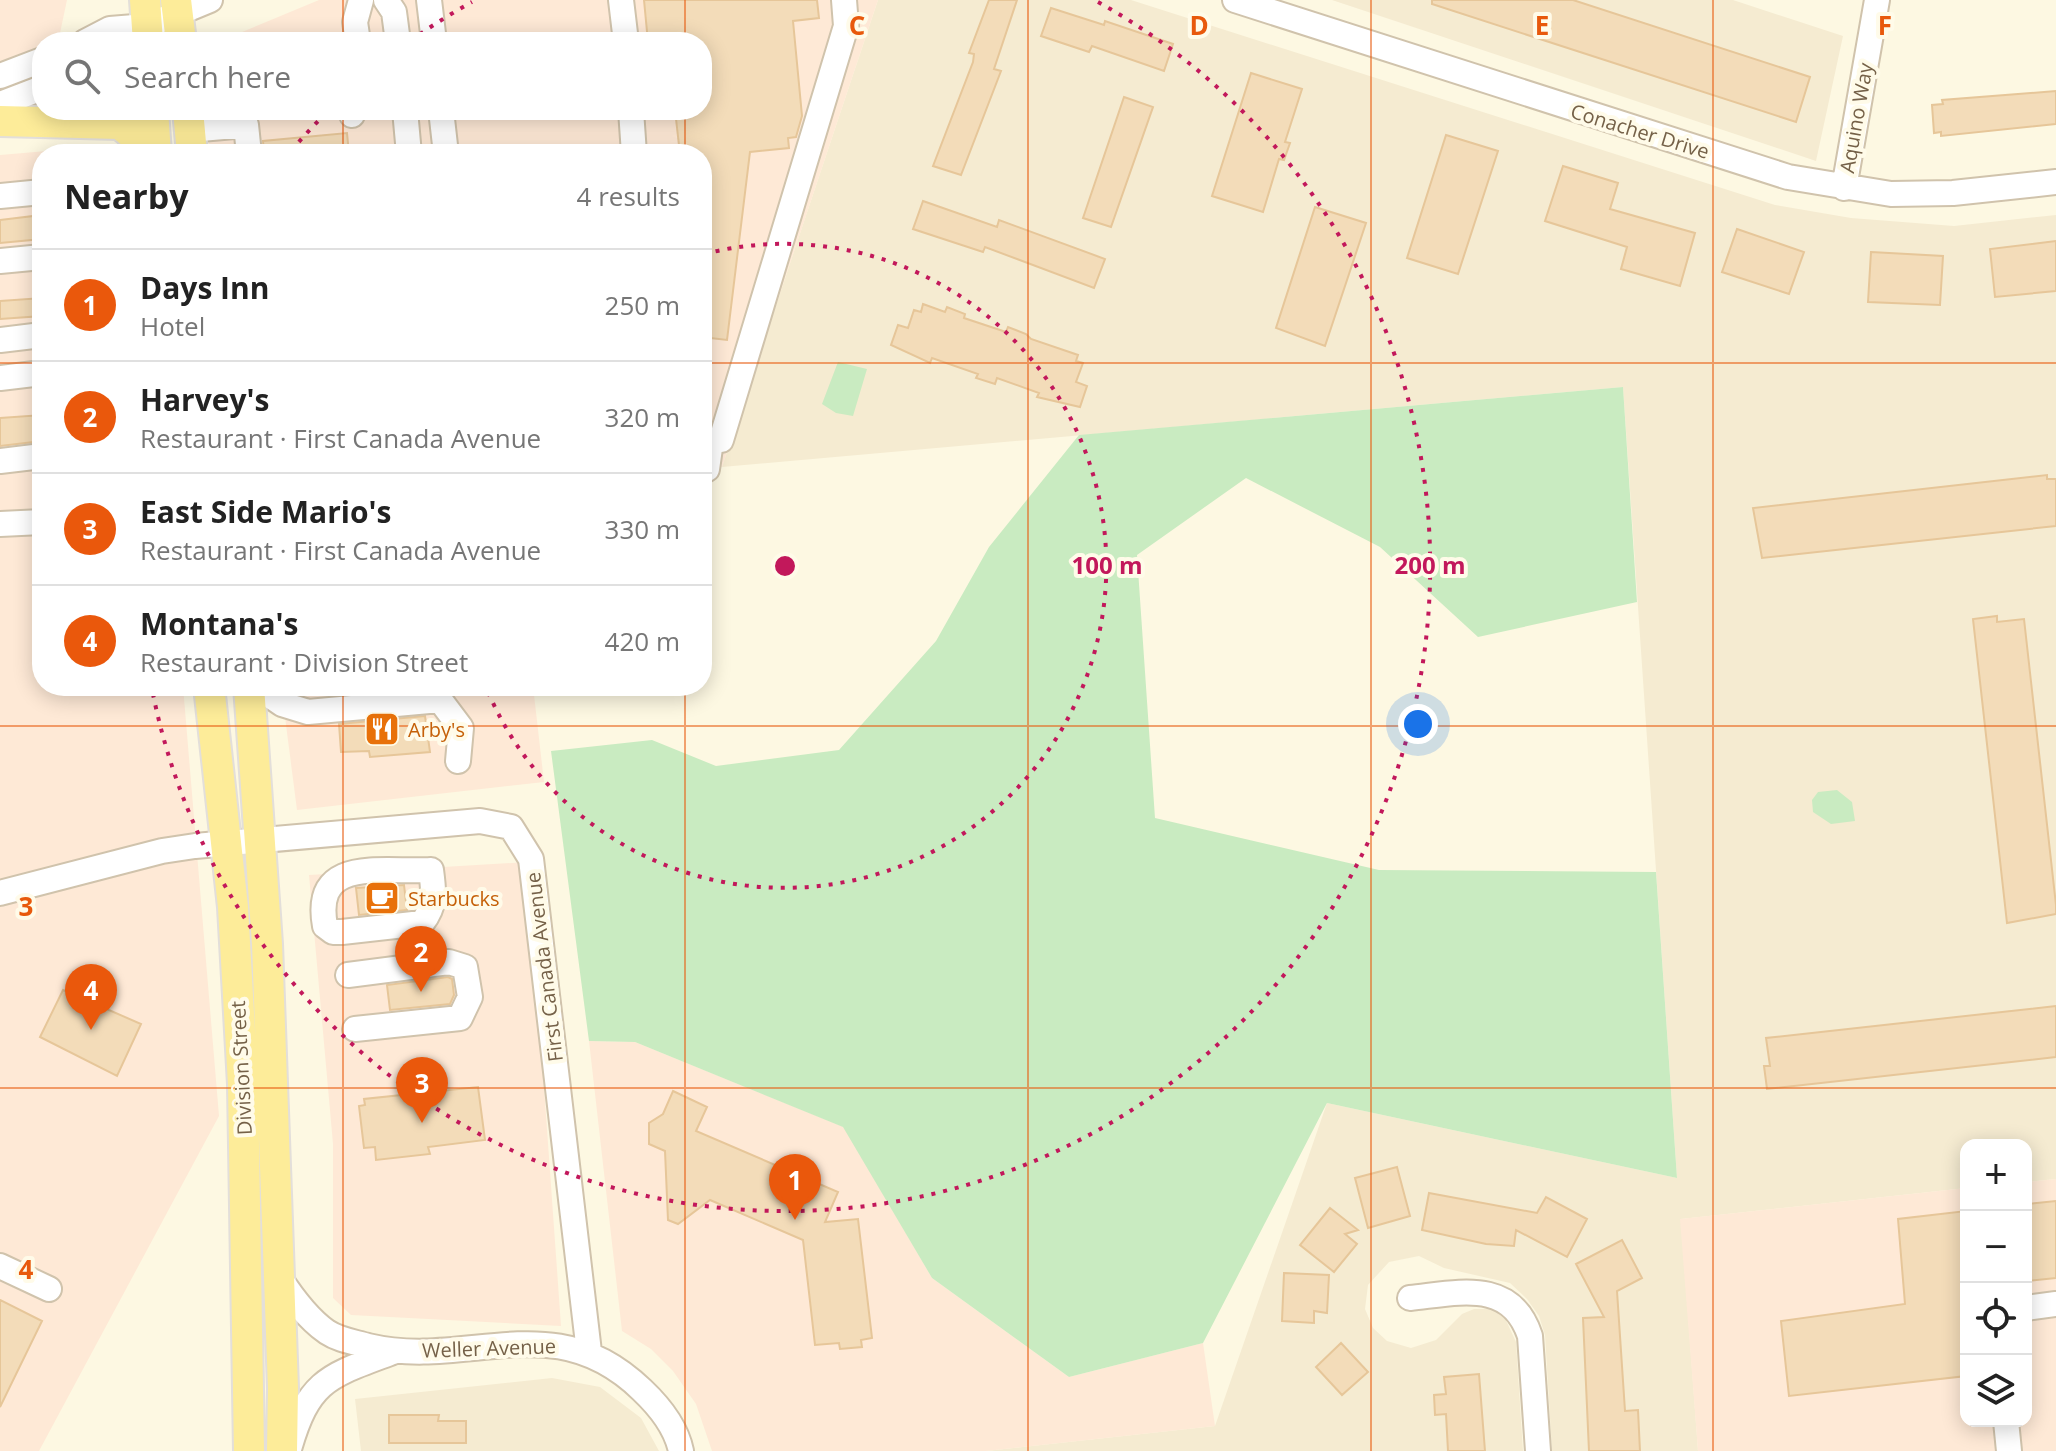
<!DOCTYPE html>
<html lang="en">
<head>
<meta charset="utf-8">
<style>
	body { margin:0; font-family:"Open Sans",sans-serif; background:#f2f2f2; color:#222 }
	.controls { position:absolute; right:24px; bottom:24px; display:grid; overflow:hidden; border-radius:16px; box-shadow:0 4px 20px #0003 }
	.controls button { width:72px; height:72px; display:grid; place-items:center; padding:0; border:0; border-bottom:2px solid #e0e0e0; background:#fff; color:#222; font:40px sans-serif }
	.you { position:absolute; left:1418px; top:724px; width:28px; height:28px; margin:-20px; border:6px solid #fff; border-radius:50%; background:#1a73e8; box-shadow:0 0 0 12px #1a73e833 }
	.badge { display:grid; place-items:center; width:52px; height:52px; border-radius:50%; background:#ea580c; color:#fff; font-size:26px; font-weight:700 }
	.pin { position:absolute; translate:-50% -66px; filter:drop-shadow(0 2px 4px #0008) }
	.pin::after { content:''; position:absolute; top:42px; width:28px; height:24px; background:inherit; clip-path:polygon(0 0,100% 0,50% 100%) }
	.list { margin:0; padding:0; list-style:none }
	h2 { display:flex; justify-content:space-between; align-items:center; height:104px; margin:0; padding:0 32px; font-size:34px }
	h2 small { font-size:26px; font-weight:400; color:#767676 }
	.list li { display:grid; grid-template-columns:52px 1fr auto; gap:24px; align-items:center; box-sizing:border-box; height:112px; padding:0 32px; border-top:2px solid #e0e0e0 }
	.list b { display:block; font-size:30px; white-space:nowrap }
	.list p { margin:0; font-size:26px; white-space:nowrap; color:#767676 }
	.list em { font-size:26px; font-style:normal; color:#767676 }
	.icon { flex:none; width:44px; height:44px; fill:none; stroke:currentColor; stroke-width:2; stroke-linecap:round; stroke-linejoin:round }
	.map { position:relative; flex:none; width:2056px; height:1451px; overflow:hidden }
	.search { position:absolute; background:#fff; box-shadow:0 4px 20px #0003; left:32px; top:32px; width:680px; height:88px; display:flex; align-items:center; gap:20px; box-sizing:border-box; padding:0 28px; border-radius:32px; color:#767676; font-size:30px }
	.panel { position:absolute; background:#fff; box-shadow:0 4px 20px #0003; left:32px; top:144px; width:680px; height:552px; border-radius:32px }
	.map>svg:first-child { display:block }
	.residential { fill:#f5ebd1 }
	.commercial { fill:#fee9d6 }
	.green { fill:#c9ebc1 }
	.building { fill:#f3dcb9; stroke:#e6c699; stroke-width:2 }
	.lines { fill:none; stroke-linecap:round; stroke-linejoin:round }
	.minor-casing { stroke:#d0c3ac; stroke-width:28 }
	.major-casing { stroke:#e3dfda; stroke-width:34 }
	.minor { stroke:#fff; stroke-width:24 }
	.major { stroke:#fdec99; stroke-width:30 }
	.grid { fill:none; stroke:#e8590c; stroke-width:2; stroke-opacity:0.55 }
	.ring { fill:none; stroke:#c2185b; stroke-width:4; stroke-dasharray:4 8 }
	.labels { text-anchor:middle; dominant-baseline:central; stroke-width:8; stroke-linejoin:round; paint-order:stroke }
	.street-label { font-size:20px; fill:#756148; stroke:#fffbe9 }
	.food-label { font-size:20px; fill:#c56008; stroke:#fffbe9; text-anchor:start }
	.grid-label { font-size:26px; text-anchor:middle; font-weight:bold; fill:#e8590c; stroke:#fffbe9; stroke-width:8; stroke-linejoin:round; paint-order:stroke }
	.centre { fill:#c2185b; stroke:#fffbe9; stroke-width:4 }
	.ring-label { font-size:24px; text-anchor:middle; font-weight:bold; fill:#c2185b; stroke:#fffbe9; stroke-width:8; stroke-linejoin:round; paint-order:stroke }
</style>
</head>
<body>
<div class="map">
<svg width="2056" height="1451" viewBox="0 0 2056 1451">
	<rect width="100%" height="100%" fill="#fdf8e2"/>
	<!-- residential -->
	<path class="residential" d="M878,0H1131L1775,205L1851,218L1954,226L2056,215V1179L2026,1182V1145H1966V1188L1681,1219L1698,1451H1552L1545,1335L1539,1316L1527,1299L1510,1283L1444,1268L1419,1256L1389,1262L1368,1285L1365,1309L1373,1328L1387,1341L1411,1348L1436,1340L1462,1314L1474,1309H1493L1504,1316L1516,1342L1523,1451H986L1215,1426L1327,1103L1677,1178L1623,387L722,467Z
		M1332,0H1733L1843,36L1816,161Z
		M552,1378L600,1387L641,1418L659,1451H361L355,1399Z"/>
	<!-- commercial -->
	<path class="commercial" d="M0,0H67L60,33L42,42V46L13,66L0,70Z
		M319,0H878L722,467L702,470V154H210L205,110H702V42H218Z
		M70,149L111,154H42V686H183L219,1116L39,1451H0V155Z
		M281,686H533L544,782L297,810Z
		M528,862L561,1326L351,1315L333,1298V1144L309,875Z
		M589,1041L635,1042L844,1127L932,1278L1069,1377L1203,1343L1215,1426L986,1451H712L696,1404L673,1371L651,1349L622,1331Z
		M2056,1179V1451H1698L1680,1219L1966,1188V1421H2026V1182Z"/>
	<!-- green -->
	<path class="green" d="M838,362L867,369L853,416L836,413L822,404Z
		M1623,387L1637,602L1478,637L1380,547L1246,478L1137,555L1155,818L1379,870L1656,872L1677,1178L1327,1103L1203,1343L1069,1377L932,1278L843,1127L635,1042L589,1041L551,751L652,740L716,766L839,750L936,641L989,547L1079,435Z
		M1837,790L1852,802L1855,821L1831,824L1813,812L1812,800L1818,792Z"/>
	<!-- building -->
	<path class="building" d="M644,0H817L819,18L793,21L802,116L796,137L788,138L789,148L750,152L727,340L702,337V154H680L675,110H702V42H648Z
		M989,0H1017L994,69L1001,71L961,175L933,166L973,62L974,54L969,53Z
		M1432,0H1573L1810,77L1796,122L1432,4Z
		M1051,8L1104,25L1105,21L1173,44L1164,71L1092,46L1089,52L1041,36Z
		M1251,73L1302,89L1285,142L1290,143L1284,160L1279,159L1263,212L1212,196Z
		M2056,91V124L1941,136V132L1934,133L1932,105L1943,104L1942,100Z
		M1124,97L1153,107L1111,227L1083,218Z
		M347,133L349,154H264L263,141Z
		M1446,135L1498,151L1458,274L1407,258Z
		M1563,166L1618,183L1610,209L1695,233L1680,286L1621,269L1627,247L1545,221Z
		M923,201L997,227L999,220L1105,259L1094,288L985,247L983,252L913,229Z
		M1315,207L1366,223L1325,346L1276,328Z
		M42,215V239L0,243V220Z
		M1737,229L1804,252L1789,294L1722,272Z
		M2056,241V291L1995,297L1990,249Z
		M1871,252L1943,256L1940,305L1868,302Z
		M42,298V316L0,319V301Z
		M923,304L945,312L947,307L965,314L964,318L1006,332L1008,327L1026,334L1031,339L1078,355L1076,361L1083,363L1076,382L1087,386L1080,407L1037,397L1039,393L997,378L995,384L976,378L978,374L932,358L930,363L891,345L898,325L908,328L914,310L921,312Z
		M42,415V441L0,446V418Z
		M2047,475V479H2056V526L1762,558L1753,508Z
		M1997,616V622L2024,619L2056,905V914L2007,923L1973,619Z
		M425,716L430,752L370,757L369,751L341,752L339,724Z
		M404,885L407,910L359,915L356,888Z
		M448,977L452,979L454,995L450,1004L390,1010L387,985Z
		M63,990L141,1024L117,1076L40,1037Z
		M2056,1006V1057L1767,1089L1764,1066H1770L1766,1038Z
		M478,1087L485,1140L428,1147L430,1154L376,1160L375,1147L364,1148L359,1106L365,1105L364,1099Z
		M673,1091L707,1107L696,1131L838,1192L825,1222L858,1219L872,1338L861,1340L862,1347L840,1349L839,1343L815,1345L803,1240L710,1200L678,1224L668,1220L665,1151L649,1144V1123L663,1114Z
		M1397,1167L1410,1216L1368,1228L1355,1178Z
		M1429,1193L1537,1213L1546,1197L1587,1219L1567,1257L1516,1230L1514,1246L1486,1244L1422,1230Z
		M2056,1201V1278L2026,1281V1204Z
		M1330,1208L1358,1230L1345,1234L1357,1244L1334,1272L1300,1245Z
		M1966,1211V1376L1789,1396L1781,1321L1905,1304L1898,1219Z
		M1622,1240L1642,1278L1617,1291L1625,1411L1638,1410L1640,1451H1589L1583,1318L1604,1317L1576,1264Z
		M1284,1273L1329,1275L1327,1313L1314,1311V1323L1282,1321Z
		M0,1300L42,1321L0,1407Z
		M1341,1343L1368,1372L1342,1395L1316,1367Z
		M1479,1374L1485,1451H1448L1446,1414L1435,1415L1434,1395L1446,1394L1444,1377Z
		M389,1415H439L438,1421H466V1443H389Z"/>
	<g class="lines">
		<!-- minor casing -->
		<g class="minor-casing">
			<path id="minor" d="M386,0L394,12L398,42
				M429,0L434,42
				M621,0L626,42
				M1235,0L1788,177L1891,194L1953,193L2056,182
				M85,42L110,29L147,26L210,0
				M358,42L355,22L361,0
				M0,76L42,60
				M0,104L42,88
				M405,110L409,154
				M441,110L446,154
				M631,110L634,154
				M352,115L353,110
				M189,130L246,125L249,154
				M1844,188L1877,0
				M0,196L42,192
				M0,261L42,257
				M0,340L42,335
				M0,378L42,373
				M702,443L721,440L846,26L844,0
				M0,461L42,456
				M702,472L707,469L711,441
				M0,524L42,522
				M256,686L282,704L308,712L440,700L461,728L458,761
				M431,870C434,892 436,905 422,923L342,932H333L325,926C312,855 383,873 431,870Z
				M0,893L162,851L195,846L480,821L511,827L531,859L589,1352
				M348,975L449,962L465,967L470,997L460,1018L355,1029
				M0,1266L49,1289
				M279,1277C292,1297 307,1318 327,1332C339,1340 354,1342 368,1346C469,1370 553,1304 642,1390C660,1407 676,1427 681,1451
				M1410,1298C1458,1293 1511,1278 1530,1336L1538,1451
				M2026,1308L2056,1304
				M2006,1421L2009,1451
				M289,1449C309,1379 329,1376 393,1352"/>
		</g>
		<!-- major casing -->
		<g class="major-casing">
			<path id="major" d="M145,0L148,42
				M176,0L181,42
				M153,110L156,154
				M188,110L192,154
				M0,121L120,124L156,154
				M209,686L233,907L243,1084L249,1451
				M249,686L267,944L283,1388L282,1451"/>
		</g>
		<!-- minor -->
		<use href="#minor" class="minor"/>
		<!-- major -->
		<use href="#major" class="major"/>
	</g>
	<!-- grid -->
	<path class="grid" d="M343,0V42M685,0V42M1028,0V1451M1371,0V1451M1713,0V1451M343,110V154M685,110V154M0,363H42M702,363H2056M343,686V1451M685,686V1451M0,726H2056M0,1088H2056"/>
	<!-- distance rings -->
	<g class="ring">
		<path d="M704 254A322 322 0 1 1 486 687"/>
		<path d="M291 151A645 645 0 0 1 325 114M410 41A645 645 0 0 1 472 2M1098 2A645 645 0 1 1 152 689"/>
	</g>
	<!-- icons -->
	<defs>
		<g id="restaurant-square" transform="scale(1.8)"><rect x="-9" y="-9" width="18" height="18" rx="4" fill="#e8710a" stroke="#fffbe9"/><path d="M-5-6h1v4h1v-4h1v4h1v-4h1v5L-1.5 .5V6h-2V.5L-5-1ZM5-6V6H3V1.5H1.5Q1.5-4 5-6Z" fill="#fff"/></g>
		<g id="cafe-square" transform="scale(1.8)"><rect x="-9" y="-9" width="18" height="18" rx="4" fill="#e8710a" stroke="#fffbe9"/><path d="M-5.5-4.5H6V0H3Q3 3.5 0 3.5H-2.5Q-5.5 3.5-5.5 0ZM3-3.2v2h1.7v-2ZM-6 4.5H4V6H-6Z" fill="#fff"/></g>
	</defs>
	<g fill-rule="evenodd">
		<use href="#restaurant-square" x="382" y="729"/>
		<use href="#cafe-square" x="382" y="898"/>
	</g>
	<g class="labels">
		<!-- street labels -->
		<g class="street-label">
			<text transform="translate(1856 118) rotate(-80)">Aquino Way</text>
			<text transform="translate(1640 131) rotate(17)">Conacher Drive</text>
			<text transform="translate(544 967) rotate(-97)">First Canada Avenue</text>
			<text transform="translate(241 1068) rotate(-93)">Division Street</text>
			<text transform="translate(489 1348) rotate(-2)">Weller Avenue</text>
		</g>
		<!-- food labels -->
		<g class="food-label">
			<text x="408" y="729">Arby's</text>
			<text x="408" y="898">Starbucks</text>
		</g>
	</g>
	<g class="grid-label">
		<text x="857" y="35">C</text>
		<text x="1199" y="35">D</text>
		<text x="1542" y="35">E</text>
		<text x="1885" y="35">F</text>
		<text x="26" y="916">3</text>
		<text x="26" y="1279">4</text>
	</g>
	<circle cx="785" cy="566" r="12" class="centre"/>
	<g class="ring-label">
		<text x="1107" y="574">100 m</text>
		<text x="1430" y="574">200 m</text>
	</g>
</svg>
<div class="controls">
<button>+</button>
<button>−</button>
<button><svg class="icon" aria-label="locate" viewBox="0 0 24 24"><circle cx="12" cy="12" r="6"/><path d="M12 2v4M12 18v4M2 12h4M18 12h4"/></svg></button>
<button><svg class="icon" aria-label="layers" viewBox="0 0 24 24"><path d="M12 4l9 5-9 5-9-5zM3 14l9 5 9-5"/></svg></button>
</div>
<div class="you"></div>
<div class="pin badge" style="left:795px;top:1220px">1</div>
<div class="pin badge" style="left:421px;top:992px">2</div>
<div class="pin badge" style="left:422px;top:1123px">3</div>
<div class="pin badge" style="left:91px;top:1030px">4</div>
<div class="search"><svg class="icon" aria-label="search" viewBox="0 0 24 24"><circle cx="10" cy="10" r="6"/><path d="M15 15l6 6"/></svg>Search here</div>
<section class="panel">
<h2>Nearby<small>4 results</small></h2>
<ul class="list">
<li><span class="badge">1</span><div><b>Days Inn</b><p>Hotel</p></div><em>250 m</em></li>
<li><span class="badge">2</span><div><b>Harvey's</b><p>Restaurant · First Canada Avenue</p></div><em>320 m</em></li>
<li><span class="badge">3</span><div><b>East Side Mario's</b><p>Restaurant · First Canada Avenue</p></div><em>330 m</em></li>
<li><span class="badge">4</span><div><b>Montana's</b><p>Restaurant · Division Street</p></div><em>420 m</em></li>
</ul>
</section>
</div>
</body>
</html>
